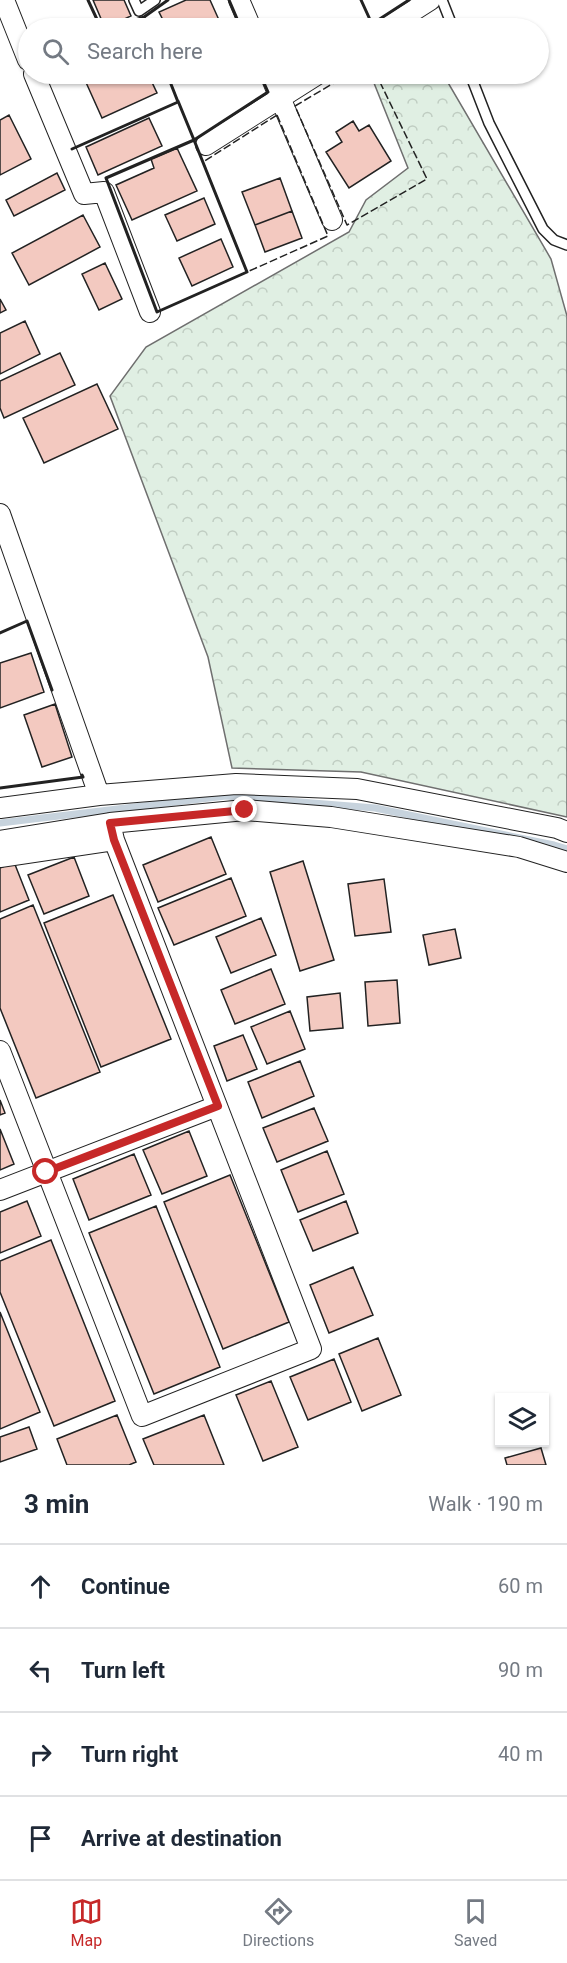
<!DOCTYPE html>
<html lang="en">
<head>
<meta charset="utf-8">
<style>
	body { margin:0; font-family:Roboto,sans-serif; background:#f6f6f7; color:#1f2937 }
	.controls { position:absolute; right:18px; bottom:18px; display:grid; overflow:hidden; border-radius:0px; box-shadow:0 2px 4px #0004 }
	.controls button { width:54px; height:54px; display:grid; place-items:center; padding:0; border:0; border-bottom:2px solid #e0e1e3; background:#fff; color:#1f2937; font:30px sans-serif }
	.stop { position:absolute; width:18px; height:18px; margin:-14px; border:4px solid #c62828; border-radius:50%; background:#fff }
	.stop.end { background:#c62828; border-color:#fff; box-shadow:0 2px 6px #0008 }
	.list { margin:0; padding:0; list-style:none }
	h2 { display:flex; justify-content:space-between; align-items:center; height:78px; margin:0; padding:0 24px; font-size:26px }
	h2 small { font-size:20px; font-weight:400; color:#747a83 }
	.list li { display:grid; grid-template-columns:39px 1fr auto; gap:18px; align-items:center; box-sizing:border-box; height:84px; padding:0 24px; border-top:2px solid #e0e1e3 }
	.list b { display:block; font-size:22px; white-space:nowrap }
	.list em { font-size:20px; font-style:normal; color:#747a83 }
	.icon { flex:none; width:33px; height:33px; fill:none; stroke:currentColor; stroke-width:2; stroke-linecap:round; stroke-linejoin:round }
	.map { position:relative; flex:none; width:567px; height:1465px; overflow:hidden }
	.search { position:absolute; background:#fff; box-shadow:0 2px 4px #0004; left:18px; right:18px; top:18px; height:66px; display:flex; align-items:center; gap:15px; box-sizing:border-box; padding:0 21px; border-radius:33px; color:#747a83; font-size:22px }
	.sheet { height:414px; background:#fff }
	nav { display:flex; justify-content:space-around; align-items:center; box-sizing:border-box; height:84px; border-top:2px solid #e0e1e3; background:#fff; font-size:16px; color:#747a83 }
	nav a { display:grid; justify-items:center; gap:3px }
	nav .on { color:#c62828 }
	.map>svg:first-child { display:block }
	.forest { fill:url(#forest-crowns); stroke:#6f6f6f; stroke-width:1.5 }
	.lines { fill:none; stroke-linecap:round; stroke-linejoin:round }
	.stream { stroke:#c7d3dd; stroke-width:7 }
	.building { fill:#f3c9c0; stroke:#222; stroke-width:1.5 }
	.service-casing { stroke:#222; stroke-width:12 }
	.minor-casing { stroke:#222; stroke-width:22 }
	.service { stroke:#fff; stroke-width:9 }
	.minor { stroke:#fff; stroke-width:20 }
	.fence { stroke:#222; stroke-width:1.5; stroke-dasharray:8 3; stroke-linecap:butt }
	.wall { stroke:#222; stroke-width:3 }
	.route { stroke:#c62828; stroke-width:8 }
</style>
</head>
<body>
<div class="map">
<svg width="567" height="1465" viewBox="0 0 567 1465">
	<defs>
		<pattern id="forest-crowns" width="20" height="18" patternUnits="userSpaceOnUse" patternTransform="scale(1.5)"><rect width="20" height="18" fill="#e0efe3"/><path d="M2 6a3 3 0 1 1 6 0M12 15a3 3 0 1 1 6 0" fill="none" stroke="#c0cdc2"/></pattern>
	</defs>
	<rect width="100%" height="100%" fill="#fff"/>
	<!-- forest -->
	<path class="forest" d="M390,74H443L551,259L567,316V817L361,772L232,768L208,657L110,396L146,347L349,232L366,200L408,168L374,83Z"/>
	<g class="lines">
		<!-- stream -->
		<path class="stream" d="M0,823L226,796L375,808L554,845L567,849"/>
	</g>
	<!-- building -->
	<path class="building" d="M93,0H124L131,16L105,28Z
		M186,0H210L219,20L207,25L208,28H167L159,12Z
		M94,74H148L157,93L102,118L84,78Z
		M9,115L31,159L0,175V120Z
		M149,118L162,146L98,175L86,147Z
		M353,121L359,131L369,125L391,161L349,188L326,152L342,142L336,132Z
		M177,148L197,191L132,220L116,185L154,168L151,159Z
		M57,173L65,190L14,216L6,200Z
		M280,178L292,211L255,225L242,192Z
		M204,198L215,224L177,241L165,215Z
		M292,211L302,238L265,252L255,225Z
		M83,215L100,247L29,285L12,253Z
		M221,239L233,267L192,286L179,258Z
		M105,263L122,299L99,310L82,274Z
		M0,299L6,310L0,313Z
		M25,321L40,354L0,374V333Z
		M60,353L75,385L4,418L0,408V381Z
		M97,384L118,429L44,463L23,418Z
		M31,653L44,692L0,708V663Z
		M55,704L72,757L42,767L24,715Z
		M211,837L226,874L158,902L143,865Z
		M74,857L89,896L44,914L28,875Z
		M303,861L334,960L300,971L270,872Z
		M14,862L29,900L0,912V868Z
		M231,878L246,916L174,945L158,908Z
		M384,879L391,932L355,936L348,884Z
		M113,895L171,1039L101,1067L44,923Z
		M33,905L100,1072L36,1098L0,1008V919Z
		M261,918L276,955L231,973L216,937Z
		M455,929L461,958L429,965L423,935Z
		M271,969L285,1004L235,1024L221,990Z
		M397,980L400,1023L368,1026L365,982Z
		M340,993L343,1028L310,1031L307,997Z
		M290,1011L305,1049L267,1064L251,1027Z
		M243,1035L257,1069L227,1081L214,1046Z
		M300,1061L314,1096L262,1118L248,1082Z
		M0,1100L5,1113L0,1115Z
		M314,1108L328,1141L277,1162L263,1128Z
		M0,1129L14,1164L0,1170Z
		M189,1131L207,1176L162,1194L143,1150Z
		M327,1151L344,1194L298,1212L281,1170Z
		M134,1154L151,1195L89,1220L73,1179Z
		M230,1175L289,1322L223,1349L164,1202Z
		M27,1201L41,1236L0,1253V1212Z
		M346,1201L358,1233L313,1251L300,1220Z
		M156,1206L220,1367L154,1394L89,1233Z
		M51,1240L115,1401L54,1426L0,1292V1261Z
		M353,1267L373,1315L329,1333L310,1285Z
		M0,1312L40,1412L0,1429Z
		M378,1338L401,1395L362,1411L339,1354Z
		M334,1359L351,1402L308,1420L290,1377Z
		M271,1381L298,1447L263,1461L236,1395Z
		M117,1415L136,1462L129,1465H67L57,1439Z
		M204,1415L224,1465H154L143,1439Z
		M29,1427L37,1449L0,1462V1437Z
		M541,1448L546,1465H507L505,1458Z"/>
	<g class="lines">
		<!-- service casing -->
		<g class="service-casing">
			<path id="service" d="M134,0L139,11L155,0
				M442,0L453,28
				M470,74L489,123L543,229L554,240L567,245"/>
		</g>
		<!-- minor casing -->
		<g class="minor-casing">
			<path id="minor" d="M4,0L28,60
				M239,0L251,28
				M386,28L430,0
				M34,74L84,194L104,192L150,312
				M270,74L332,220
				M206,145L318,74
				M0,514L99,795
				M0,808L99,795L236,784L357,789L557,828L567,832
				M0,841L110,823L245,810L331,817L519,847L567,862
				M0,857L114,840
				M0,1051L142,1416L311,1349L114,840L110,823
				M0,1190L217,1106"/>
		</g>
		<!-- service -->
		<use href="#service" class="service"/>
		<!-- minor -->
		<use href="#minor" class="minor"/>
		<!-- fence -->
		<path class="fence" d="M349,74L295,106L347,225L427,179L376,74
			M277,115L328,236L247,272L203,162Z"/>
		<!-- wall -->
		<path class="wall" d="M88,0L101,28
			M229,0L241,28
			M361,0L372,24L409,0
			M144,17L168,0
			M113,28L144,17L148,28
			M364,28L372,24L371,22
			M280,74V75L288,77L294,74
			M178,101L194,140L268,92L260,74
			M194,140L247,272L157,312L106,178Z
			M72,149L178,102L167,74
			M0,633L27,621L52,690
			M0,788L83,777L82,775"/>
	</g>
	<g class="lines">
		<!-- route -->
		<path class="route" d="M46,1172L218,1106L114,840L110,823L245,810"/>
	</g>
</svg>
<div class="controls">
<button><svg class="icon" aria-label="layers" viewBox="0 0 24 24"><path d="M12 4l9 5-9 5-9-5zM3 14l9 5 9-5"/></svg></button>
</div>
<div class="stop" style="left:46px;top:1172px"></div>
<div class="stop end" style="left:245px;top:810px"></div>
<div class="search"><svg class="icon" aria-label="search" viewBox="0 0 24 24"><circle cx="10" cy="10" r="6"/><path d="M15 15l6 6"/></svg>Search here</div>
</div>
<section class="sheet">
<h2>3 min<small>Walk · 190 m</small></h2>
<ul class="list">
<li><svg class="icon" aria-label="ahead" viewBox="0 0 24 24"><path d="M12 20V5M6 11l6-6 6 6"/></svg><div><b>Continue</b></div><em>60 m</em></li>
<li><svg class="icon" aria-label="left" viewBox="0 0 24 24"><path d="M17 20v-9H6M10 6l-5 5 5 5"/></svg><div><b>Turn left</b></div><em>90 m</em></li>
<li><svg class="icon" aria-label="right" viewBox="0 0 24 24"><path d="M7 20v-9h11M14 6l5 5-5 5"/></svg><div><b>Turn right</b></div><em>40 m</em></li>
<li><svg class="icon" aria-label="arrive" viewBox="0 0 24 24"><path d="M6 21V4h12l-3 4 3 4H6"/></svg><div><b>Arrive at destination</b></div></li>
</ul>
</section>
<nav>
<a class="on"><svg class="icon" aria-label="map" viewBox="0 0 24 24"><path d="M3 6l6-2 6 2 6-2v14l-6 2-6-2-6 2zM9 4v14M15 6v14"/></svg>Map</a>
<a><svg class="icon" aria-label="directions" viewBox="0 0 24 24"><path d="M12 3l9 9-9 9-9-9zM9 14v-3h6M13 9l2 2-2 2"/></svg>Directions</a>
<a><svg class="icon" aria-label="saved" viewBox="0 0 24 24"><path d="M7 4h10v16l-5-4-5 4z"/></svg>Saved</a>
</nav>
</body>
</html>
